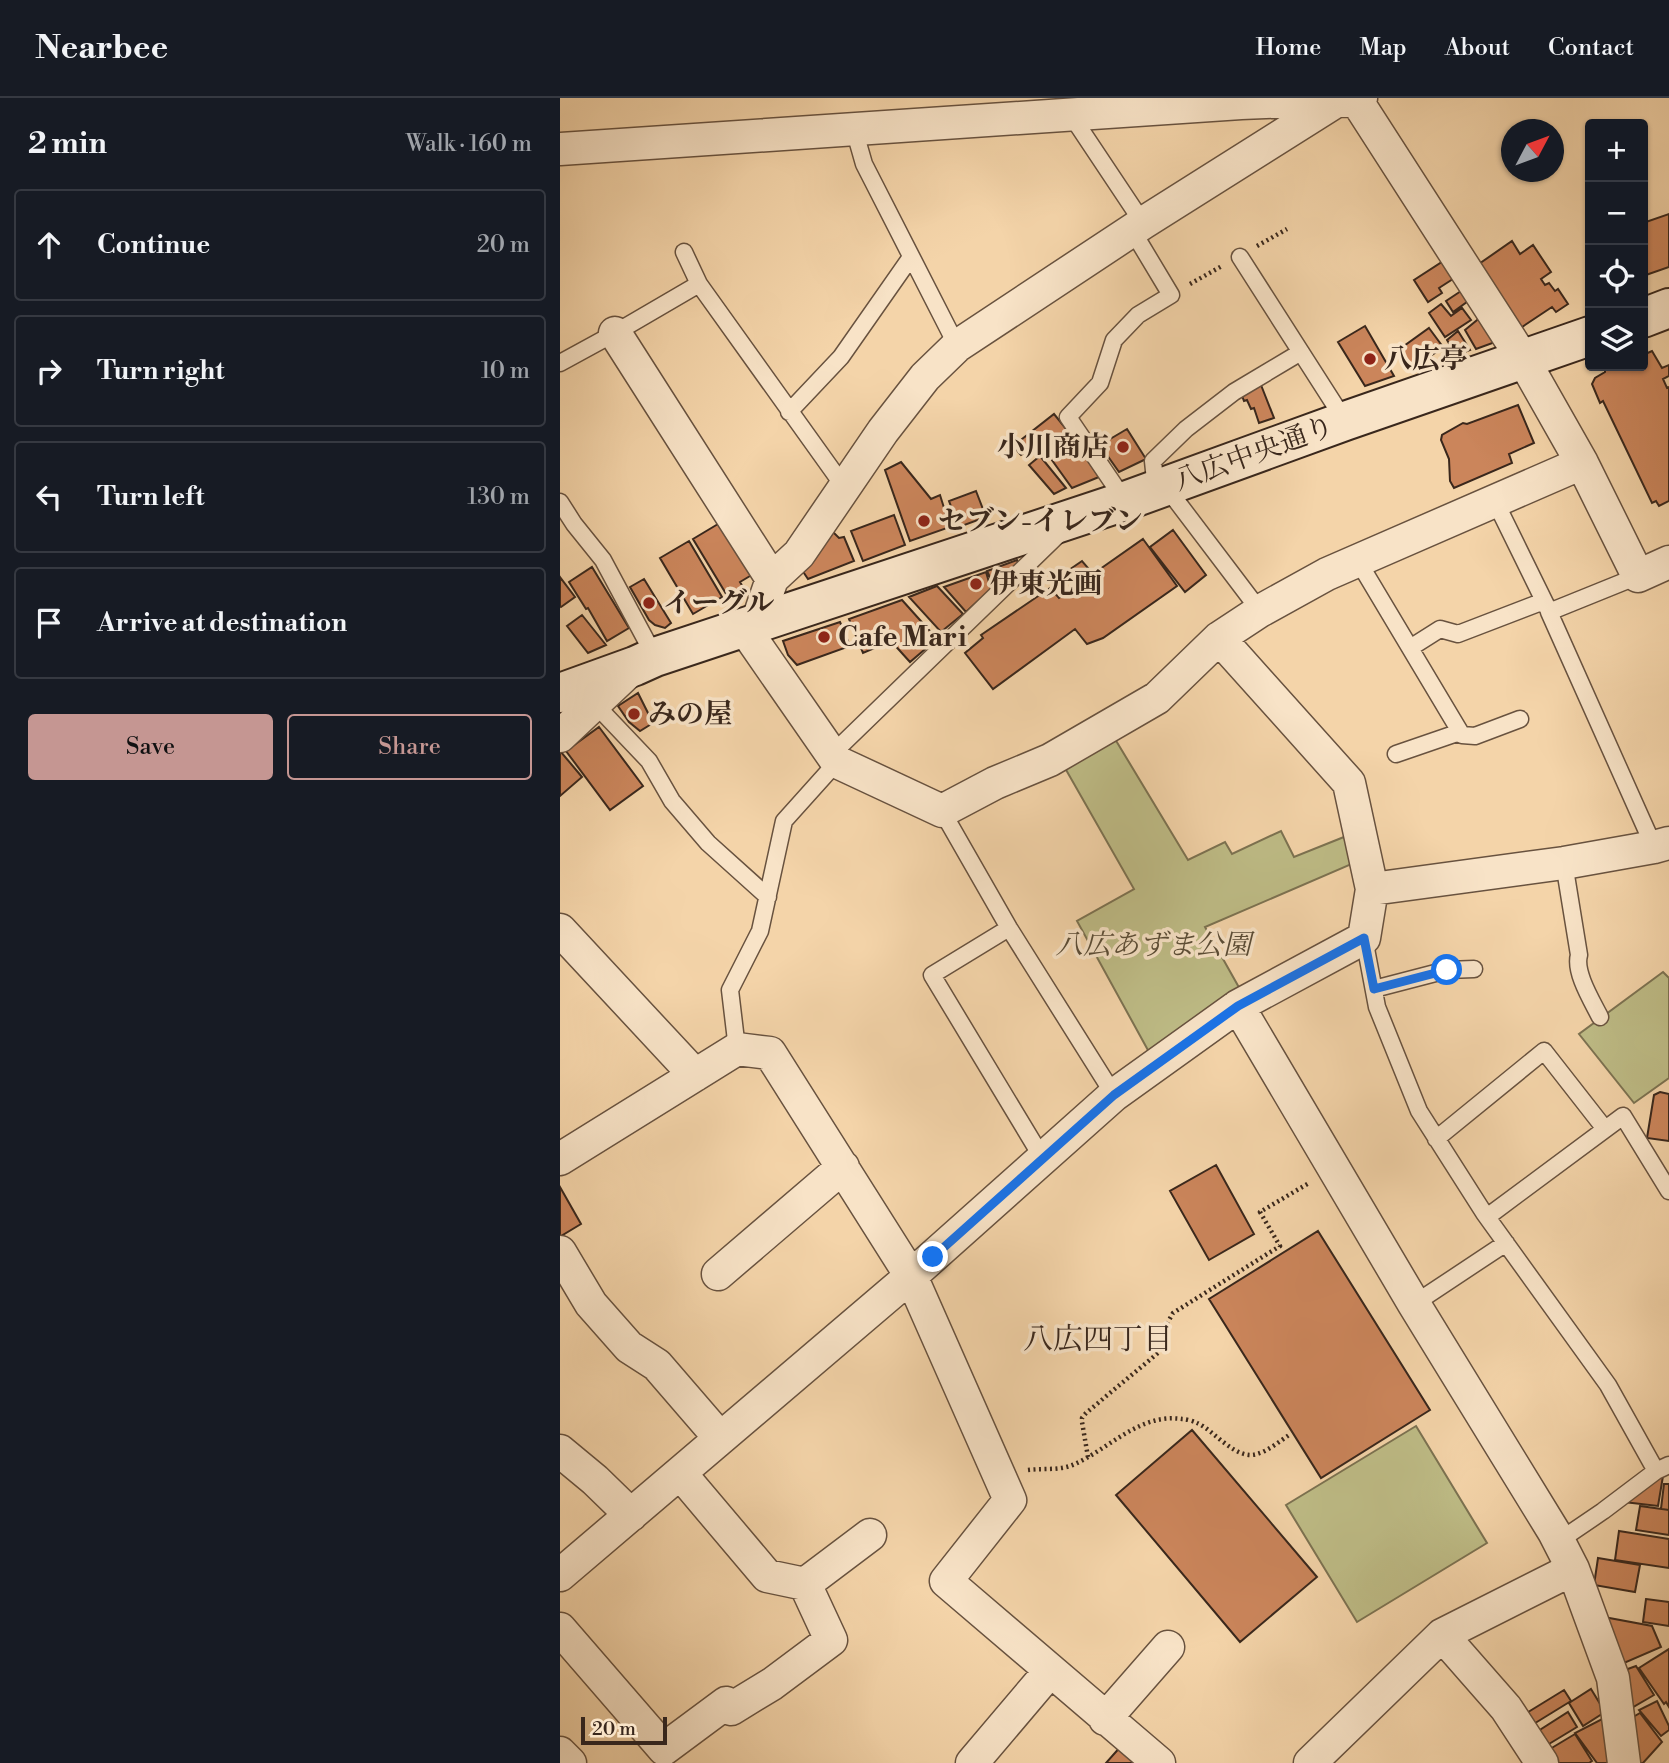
<!DOCTYPE html>
<html lang="en">
<head>
<meta charset="utf-8">
<style>
	body { margin:0; font-family:"Libre Bodoni","Noto Serif JP",serif; background:#242831; color:#f1f3f6 }
	.controls { position:absolute; right:21px; top:21px; display:grid; overflow:hidden; border-radius:7px; box-shadow:0 2px 5px #0004 }
	.controls button { width:63px; height:63px; display:grid; place-items:center; padding:0; border:0; border-bottom:2px solid #363941; background:#171b24; color:#f1f3f6; font:35px sans-serif }
	.compass { position:absolute; left:941px; top:21px; width:63px; height:63px; border-radius:50%; background:#171b24; box-shadow:0 2px 5px #0004; rotate:49deg }
	.scale { position:absolute; left:21px; bottom:18px; width:86px; box-sizing:border-box; padding-left:7px; border:4px solid #39271c; border-top:0; font-size:19px; line-height:24px; white-space:nowrap; color:#39271c; -webkit-text-stroke:5px #f8e3c7; paint-order:stroke }
	.stop { position:absolute; width:21px; height:21px; margin:-16px; border:5px solid #1a73e8; border-radius:50%; background:#fff }
	.stop.end { background:#1a73e8; border-color:#fff; box-shadow:0 2px 7px #0008 }
	.list { margin:0; padding:0; list-style:none }
	h2 { display:flex; justify-content:space-between; align-items:center; height:91px; margin:0; padding:0 28px; font-size:30px }
	h2 small { font-size:23px; font-weight:400; color:#9ea1a6 }
	.list li { display:grid; grid-template-columns:46px 1fr auto; gap:21px; align-items:center; box-sizing:border-box; height:112px; margin:0 14px 14px; padding:0 14px; border:2px solid #363941; border-radius:7px }
	.list b { display:block; font-size:26px; white-space:nowrap }
	.list em { font-size:23px; font-style:normal; color:#9ea1a6 }
	.actions { display:flex; gap:14px; padding:21px 28px }
	.actions a { flex:1; padding:16px 0; border:2px solid #c59692; border-radius:7px; text-align:center; font-size:24px; color:#c59692 }
	.actions .main { background:#c59692; color:#111 }
	.icon { flex:none; width:38px; height:38px; fill:none; stroke:currentColor; stroke-width:2; stroke-linecap:round; stroke-linejoin:round }
	.map { position:relative; flex:none; width:1109px; height:1665px; overflow:hidden }
	header { display:flex; align-items:center; gap:42px; box-sizing:border-box; height:98px; padding:0 35px; background:#171b24; border-bottom:2px solid #363941 }
	header strong { font-size:33px }
	nav { display:flex; gap:38px; margin-inline-start:auto; font-size:24px }
	main { display:flex }
	aside { flex:1; background:#171b24 }
	.map>svg:first-child { display:block }
	.green { fill:#bebc86; stroke:#7c7251; stroke-width:2 }
	.building { fill:#cb855b; stroke:#39271c; stroke-width:2 }
	.lines { fill:none; stroke-linecap:round; stroke-linejoin:round }
	.lane-casing { stroke:#68523f; stroke-width:19 }
	.street-casing { stroke:#68523f; stroke-width:35 }
	.secondary-casing { stroke:#39271c; stroke-width:42 }
	.path { stroke:#39271c; stroke-width:4.5; stroke-dasharray:2 3.5; stroke-linecap:butt }
	.lane { stroke:#f8e3c7; stroke-width:16 }
	.street { stroke:#f8e3c7; stroke-width:32 }
	.secondary { stroke:#f8e3c7; stroke-width:38 }
	.route { stroke:#1a73e8; stroke-width:9 }
	.poi-dot { fill:#8f2418; stroke:#f8e3c7; stroke-width:2.5 }
	.labels { text-anchor:middle; dominant-baseline:central; stroke-width:7; stroke-linejoin:round; paint-order:stroke }
	.poi-label { font-size:28px; font-weight:bold; fill:#39271c; stroke:#f8e3c7; text-anchor:start }
	.street-label { font-size:28px; fill:#39271c; stroke:#f8e3c7 }
	.park-label { font-size:28px; font-style:italic; fill:#5a4c36; stroke:#f8e3c7 }
	.neighbourhood-label { font-size:30px; fill:#39271c; stroke:#f8e3c7 }
</style>
</head>
<body>
<header>
<strong>Nearbee</strong>
<nav><a>Home</a><a>Map</a><a>About</a><a>Contact</a></nav>
</header>
<main>
<aside>
<h2>2 min<small>Walk · 160 m</small></h2>
<ul class="list">
<li><svg class="icon" aria-label="ahead" viewBox="0 0 24 24"><path d="M12 20V5M6 11l6-6 6 6"/></svg><div><b>Continue</b></div><em>20 m</em></li>
<li><svg class="icon" aria-label="right" viewBox="0 0 24 24"><path d="M7 20v-9h11M14 6l5 5-5 5"/></svg><div><b>Turn right</b></div><em>10 m</em></li>
<li><svg class="icon" aria-label="left" viewBox="0 0 24 24"><path d="M17 20v-9H6M10 6l-5 5 5 5"/></svg><div><b>Turn left</b></div><em>130 m</em></li>
<li><svg class="icon" aria-label="arrive" viewBox="0 0 24 24"><path d="M6 21V4h12l-3 4 3 4H6"/></svg><div><b>Arrive at destination</b></div></li>
</ul>
<div class="actions"><a class="main">Save</a><a>Share</a></div>
</aside>
<div class="map">
<svg width="1109" height="1665" viewBox="0 0 1109 1665">
	<rect width="100%" height="100%" fill="#f4d4a9"/>
	<filter id="stains"><feTurbulence type="fractalNoise" baseFrequency=".00286" numOctaves="4"/><feColorMatrix values="0 0 0 0 .2 0 0 0 0 .09 0 0 0 0 .02 0 0 0 .5 -.17"/></filter>
	<radialGradient id="worn" r=".72"><stop offset=".6" stop-color="#630" stop-opacity="0"/><stop offset="1" stop-color="#630" stop-opacity=".3"/></radialGradient>
	<!-- green -->
	<path class="green" d="M552,636L628,762L665,744L672,756L721,733L734,759L789,737L794,765L645,829L681,893L589,954L517,823L574,791L501,663Z
		M1103,874L1109,880V980L1074,1005L1019,936Z
		M856,1328L927,1445L797,1524L726,1407Z"/>
	<!-- building -->
	<path class="building" d="M1109,116V169L1083,178V125Z
		M952,143L960,156L973,147L991,174L981,181L985,187L989,185L995,193L998,191L1008,206L996,214L992,209L959,231L916,168Z
		M885,162L896,179L879,190L882,195L868,204L854,182Z
		M904,191L911,201L893,214L886,203Z
		M881,206L891,218L902,210L911,222L885,239L869,215Z
		M922,218L938,243L916,251L905,232Z
		M805,228L834,278L805,288L778,244Z
		M869,230L883,249L851,272L837,253Z
		M898,233L910,252L896,257L887,242Z
		M1092,253L1102,270L1109,267V278L1103,281L1107,290L1109,289V403L1099,408L1096,403L1092,405L1043,303L1040,305L1032,286L1035,280L1045,274V269L1083,268V257Z
		M701,287L714,320L699,325L694,310L691,311L687,302L684,303L681,295Z
		M958,307L974,345L949,356L952,365L894,390L890,383L889,361L881,342L882,337L903,325L907,326Z
		M494,316L507,332L483,350L479,345L461,357L453,348Z
		M567,331L586,361L559,374L540,347Z
		M509,335L539,379L512,390L484,351Z
		M480,358L506,390L494,396L469,367Z
		M341,364L371,401L380,397L390,429L350,443L325,372Z
		M416,393L426,419L399,429L389,403Z
		M334,417L345,447L303,463L291,433Z
		M163,423L195,475L180,484L183,489L168,499L133,441Z
		M270,431L279,440L284,439L294,463L248,481L242,472Z
		M613,432L646,477L625,494L590,449Z
		M583,441L617,488L543,540L527,546L515,531L433,591L405,555L423,540L421,537L490,490L499,500L519,486L509,472L522,463L533,476Z
		M129,443L162,499L133,516L100,460Z
		M457,462L458,465L434,488L427,473Z
		M32,469L69,530L47,543L28,510L26,511L9,484Z
		M426,474L431,491L406,514L384,489Z
		M0,479L15,499L1,509L0,508Z
		M84,481L111,525L105,530L95,527L89,522L70,489Z
		M377,488L403,516L381,534L349,499Z
		M342,502L377,541L350,564L331,543L303,555L289,521Z
		M22,517L46,547L28,555L7,528Z
		M280,524L290,548L237,567L228,557L223,543Z
		M78,595L93,625L80,633L69,624L58,608Z
		M39,629L83,688L50,712L6,653Z
		M0,654H1L22,679L0,698Z
		M1100,994L1109,996V1043L1087,1040L1094,997Z
		M656,1067L694,1136L649,1162L610,1093Z
		M0,1089L21,1126L1,1138L0,1137Z
		M758,1133L870,1312L761,1380L649,1201Z
		M632,1332L757,1479L680,1544L556,1397Z
		M1103,1378L1098,1408L1064,1404Z
		M1104,1386H1109V1412L1101,1411Z
		M1080,1408L1109,1412V1437L1076,1432Z
		M1059,1433L1109,1441V1470L1055,1462Z
		M1038,1460L1080,1467L1075,1494L1034,1487Z
		M1086,1501L1109,1504V1528L1083,1524Z
		M1044,1519L1092,1528L1101,1549L1064,1565Z
		M1109,1551V1609L1106,1604L1104,1606L1079,1570Z
		M1076,1568L1094,1597L1068,1612L1065,1572Z
		M1031,1591L1045,1614L1023,1628L1009,1605Z
		M1004,1592L1011,1603L972,1627L965,1616Z
		M1097,1603L1109,1628V1632L1101,1638L1079,1612Z
		M1008,1614L1017,1629L984,1649L975,1635Z
		M1080,1615L1102,1644L1083,1665H1075L1068,1622Z
		M1046,1619L1052,1665H1037L1015,1635Z
		M1015,1636L1032,1663L1029,1665H991L985,1654Z
		M562,1647L583,1665H546Z"/>
	<g class="lines">
		<!-- lane casing -->
		<g class="lane-casing">
			<path id="lane" d="M511,17L583,125
				M294,31L304,66L397,248
				M124,154L139,186L285,390
				M680,159L785,323
				M0,265L55,235L139,186
				M229,314L281,259L351,159
				M606,389L700,513
				M596,392L593,363L626,331L674,294L741,254
				M565,403L508,319L540,285L554,242L578,217L611,197L572,132
				M935,403L988,511
				M0,404L14,426L43,462L95,559
				M798,463L902,637L915,638L960,621
				M1078,478L989,514L1094,749
				M850,550L880,531L898,536L984,503
				M31,602L89,663L112,703L148,745L208,799
				M272,656L499,436
				M836,656L900,634
				M382,713L449,830L554,997
				M1004,765L1019,857C1014,874 1032,903 1040,919
				M449,830L372,877L483,1061
				M804,840L817,909L859,1013L924,1115L1048,1287L1096,1373
				M814,891L887,872L914,871
				M177,951L170,892L200,833L224,723L277,664
				M876,1041L984,953L1045,1031
				M927,1119L1063,1018L1109,1093
				M854,1206L946,1145
				M999,1443L1043,1413L1096,1373L1109,1367"/>
		</g>
		<!-- street casing -->
		<g class="street-casing">
			<path id="street" d="M797,3L963,261L1022,365L1078,478L1109,464
				M0,51L681,5L758,2L797,3L801,0
				M55,235L212,481
				M197,525L212,481L239,456L323,333L365,279L397,248L583,125L778,2
				M184,530L277,664L382,713L435,685L490,662L597,600L659,540L700,513L767,476L1022,365
				M0,638L68,574
				M812,791L1004,765L1094,749L1109,745
				M0,832L135,977
				M678,908L854,1206L994,1434L1013,1471L1053,1580L1064,1665
				M0,1061L177,951L210,955L351,1178L450,1402L386,1483L599,1665
				M0,1154L31,1206L69,1249L97,1267L160,1340
				M158,1176L283,1069
				M0,1353L35,1382L71,1417
				M0,1477L351,1178L554,997L678,908L804,840L812,791L789,685L659,540
				M245,1486L310,1437
				M0,1531L104,1651L166,1605L171,1611L212,1586L271,1542L245,1486L207,1478L120,1375
				M882,1537L946,1610L982,1665
				M545,1621L608,1549
				M0,1655L10,1665
				M412,1665L490,1573
				M750,1665L882,1537L1013,1471"/>
		</g>
		<!-- secondary casing -->
		<g class="secondary-casing">
			<path id="secondary" d="M1083,220L1109,210
				M0,595L75,568L95,559L565,403L785,323L1030,238"/>
		</g>
		<!-- path -->
		<path class="path" d="M697,148L727,131
			M630,186L662,168
			M528,1359L522,1324V1320L526,1315L598,1255L605,1229L613,1215L720,1148L700,1114L749,1085
			M468,1372C484,1370 500,1373 515,1366C550,1350 580,1315 622,1321C626,1321 633,1323 637,1325C654,1332 676,1363 697,1356C708,1353 720,1343 729,1337"/>
		<!-- lane -->
		<use href="#lane" class="lane"/>
		<!-- street -->
		<use href="#street" class="street"/>
		<!-- secondary -->
		<use href="#secondary" class="secondary"/>
	</g>
	<g class="lines">
		<!-- route -->
		<path class="route" d="M373,1159L554,997L678,908L804,840L814,891L887,872"/>
	</g>
	<!-- markers -->
	<g class="poi-dot">
		<circle cx="810" cy="261" r="7"/>
		<circle cx="563" cy="349" r="7"/>
		<circle cx="364" cy="423" r="7"/>
		<circle cx="416" cy="486" r="7"/>
		<circle cx="89" cy="505" r="7"/>
		<circle cx="264" cy="539" r="7"/>
		<circle cx="74" cy="616" r="7"/>
	</g>
	<g class="labels">
		<!-- poi labels -->
		<g class="poi-label">
			<text x="824" y="261">八広亭</text>
			<text x="549" y="349" text-anchor="end">小川商店</text>
			<text x="378" y="423">セブン-イレブン</text>
			<text x="430" y="486">伊東光画</text>
			<text x="103" y="505">イーグル</text>
			<text x="278" y="539">Cafe Mari</text>
			<text x="88" y="616">みの屋</text>
		</g>
		<!-- street labels -->
		<g class="street-label">
			<text transform="translate(694 356) rotate(-20)">八広中央通り</text>
		</g>
		<!-- park labels -->
		<g class="park-label">
			<text x="593" y="847">八広あずま公園</text>
		</g>
		<!-- neighbourhood labels -->
		<g class="neighbourhood-label">
			<text x="538" y="1242">八広四丁目</text>
		</g>
	</g>
	<rect width="100%" height="100%" filter="url(#stains)"/>
	<rect width="100%" height="100%" fill="url(#worn)"/>
</svg>
<div class="controls">
<button>+</button>
<button>−</button>
<button><svg class="icon" aria-label="locate" viewBox="0 0 24 24"><circle cx="12" cy="12" r="6"/><path d="M12 2v4M12 18v4M2 12h4M18 12h4"/></svg></button>
<button><svg class="icon" aria-label="layers" viewBox="0 0 24 24"><path d="M12 4l9 5-9 5-9-5zM3 14l9 5 9-5"/></svg></button>
</div>
<svg class="compass" viewBox="-18 -18 36 36"><path d="M0-13l5 13h-10z" fill="#e53935"/><path d="M0 13l5-13h-10z" fill="#9ea1a6"/></svg>
<div class="scale">20 m</div>
<div class="stop" style="left:887px;top:872px"></div>
<div class="stop end" style="left:373px;top:1159px"></div>
</div>
</main>
</body>
</html>
